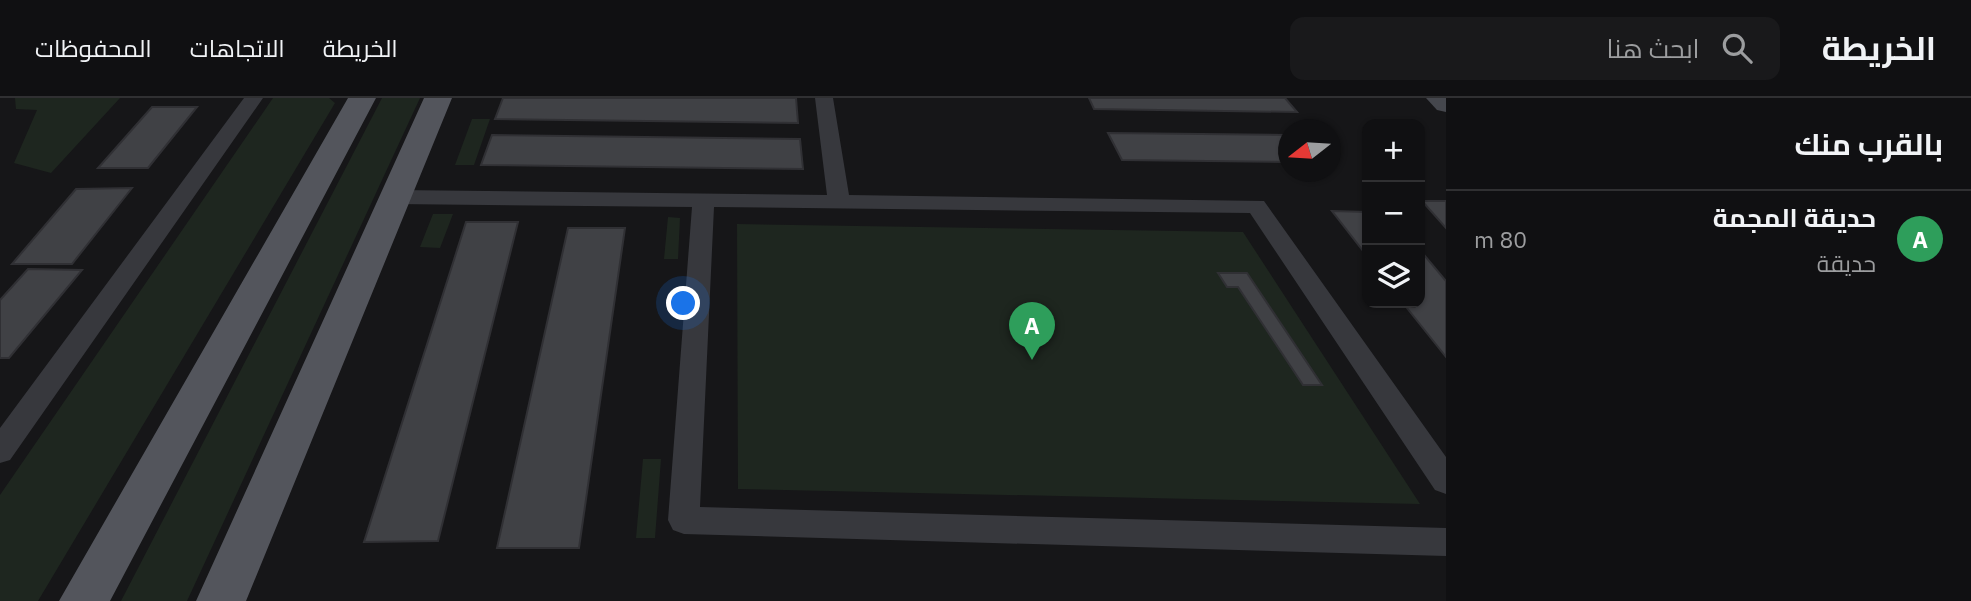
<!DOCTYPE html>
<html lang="ar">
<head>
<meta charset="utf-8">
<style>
	body { margin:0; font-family:"IBM Plex Sans",Cairo,sans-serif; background:#19191b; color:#f1f3f6; direction:rtl }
	.controls { position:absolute; right:21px; top:21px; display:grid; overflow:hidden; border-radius:14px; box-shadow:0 2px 5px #0004 }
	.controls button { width:63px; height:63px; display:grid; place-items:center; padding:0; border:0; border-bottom:2px solid #303032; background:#101012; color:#f1f3f6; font:35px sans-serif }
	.compass { position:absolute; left:1278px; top:21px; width:63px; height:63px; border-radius:50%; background:#101012; box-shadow:0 2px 5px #0004; rotate:253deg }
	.you { position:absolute; left:684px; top:206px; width:24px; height:24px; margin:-18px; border:5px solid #fff; border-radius:50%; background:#1a73e8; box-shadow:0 0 0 10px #1a73e833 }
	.badge { display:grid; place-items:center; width:46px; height:46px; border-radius:50%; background:#f2b134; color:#fff; font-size:23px; font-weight:700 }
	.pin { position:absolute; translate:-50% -58px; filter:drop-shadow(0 2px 4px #0008) }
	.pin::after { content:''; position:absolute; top:37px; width:24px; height:21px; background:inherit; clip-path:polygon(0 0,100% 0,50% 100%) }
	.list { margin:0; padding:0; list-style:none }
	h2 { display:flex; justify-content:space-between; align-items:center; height:91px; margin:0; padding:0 28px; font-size:30px }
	h2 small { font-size:23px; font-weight:400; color:#9c9d9f }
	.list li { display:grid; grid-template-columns:46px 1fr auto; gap:21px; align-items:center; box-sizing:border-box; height:98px; padding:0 28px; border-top:2px solid #303032 }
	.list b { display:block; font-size:26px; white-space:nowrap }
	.list p { margin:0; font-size:23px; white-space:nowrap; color:#9c9d9f }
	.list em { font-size:23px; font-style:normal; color:#9c9d9f }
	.icon { flex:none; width:38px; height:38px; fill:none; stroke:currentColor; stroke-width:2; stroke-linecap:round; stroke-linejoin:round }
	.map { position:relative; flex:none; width:1446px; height:503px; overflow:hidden; direction:ltr }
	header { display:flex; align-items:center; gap:42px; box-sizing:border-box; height:98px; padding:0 35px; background:#101012; border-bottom:2px solid #303032 }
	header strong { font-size:33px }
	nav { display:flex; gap:38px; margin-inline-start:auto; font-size:24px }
	.search { width:490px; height:63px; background:#19191b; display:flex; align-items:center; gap:18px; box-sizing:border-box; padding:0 24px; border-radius:14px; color:#9c9d9f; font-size:26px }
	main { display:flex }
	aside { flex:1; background:#101012 }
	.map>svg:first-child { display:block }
	.green { fill:#1e261f }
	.building { fill:#404145; stroke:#303034; stroke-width:2 }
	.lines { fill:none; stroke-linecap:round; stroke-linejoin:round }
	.street { fill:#37383d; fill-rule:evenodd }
	.secondary { fill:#45474d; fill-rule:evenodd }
	.primary { fill:#53555c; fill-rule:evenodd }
</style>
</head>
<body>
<header>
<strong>الخريطة</strong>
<div class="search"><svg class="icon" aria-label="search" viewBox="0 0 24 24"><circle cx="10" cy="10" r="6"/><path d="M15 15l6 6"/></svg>ابحث هنا</div>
<nav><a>الخريطة</a><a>الاتجاهات</a><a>المحفوظات</a></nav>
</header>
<main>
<aside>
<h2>بالقرب منك<small></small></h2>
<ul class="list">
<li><span class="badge" style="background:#2e9e5b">A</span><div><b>حديقة المجمة</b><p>حديقة</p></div><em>80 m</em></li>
</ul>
</aside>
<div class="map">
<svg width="1446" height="503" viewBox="0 0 1446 503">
	<rect width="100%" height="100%" fill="#161618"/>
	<!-- green -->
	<path class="green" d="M15,0H120L51,75L14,65L37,12L16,11Z
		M273,0H329L335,5L38,503H0V397Z
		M382,0H420L187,503H121Z
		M472,21H490L474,67H455Z
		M433,116H453L440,150L420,149Z
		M668,119L680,120L678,161H664Z
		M737,126L1243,134L1420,406L738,391Z
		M643,361H661L655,440H636Z"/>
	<!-- building -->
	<path class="building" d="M503,0H796L798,25L495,21Z
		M1089,0H1285L1297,14L1094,11Z
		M152,9H197L148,70H98Z
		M1108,35L1288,37V64L1122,62Z
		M492,37L800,41L803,71L481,67Z
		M132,90L72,166H12L76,91Z
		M1422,103H1446V130Z
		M1332,113L1367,114V158Z
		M466,124H518L438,443L364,444Z
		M568,130H625L579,450H497Z
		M1420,152L1446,183V259L1403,205H1420Z
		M28,171L82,172L9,260H0V202Z
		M1218,175H1247L1322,287H1303L1238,189H1227Z"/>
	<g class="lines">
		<!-- street -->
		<path class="street" d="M244,0H263L10,362L0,365V330Z
			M815,0H833L849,97L1264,103L1446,359V396L1435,392L1250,115L714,109L700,409L1446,430V458L684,436L673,432L668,422L692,109L395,106L387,104L384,99L387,94L395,92L827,97Z"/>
		<!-- secondary -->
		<path class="secondary" d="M1426,0H1446V14L1437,12Z"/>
		<!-- primary -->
		<path class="primary" d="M348,0H376L110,503H59Z
			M424,0H452L246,503H196Z"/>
	</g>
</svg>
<div class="controls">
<button>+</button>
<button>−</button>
<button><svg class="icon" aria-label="layers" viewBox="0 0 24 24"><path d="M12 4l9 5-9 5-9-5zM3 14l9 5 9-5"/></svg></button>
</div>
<svg class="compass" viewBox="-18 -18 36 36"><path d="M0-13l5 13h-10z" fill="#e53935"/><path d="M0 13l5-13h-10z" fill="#9c9d9f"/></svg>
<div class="you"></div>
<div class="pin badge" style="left:1032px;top:262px;background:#2e9e5b">A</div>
</div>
</main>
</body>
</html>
